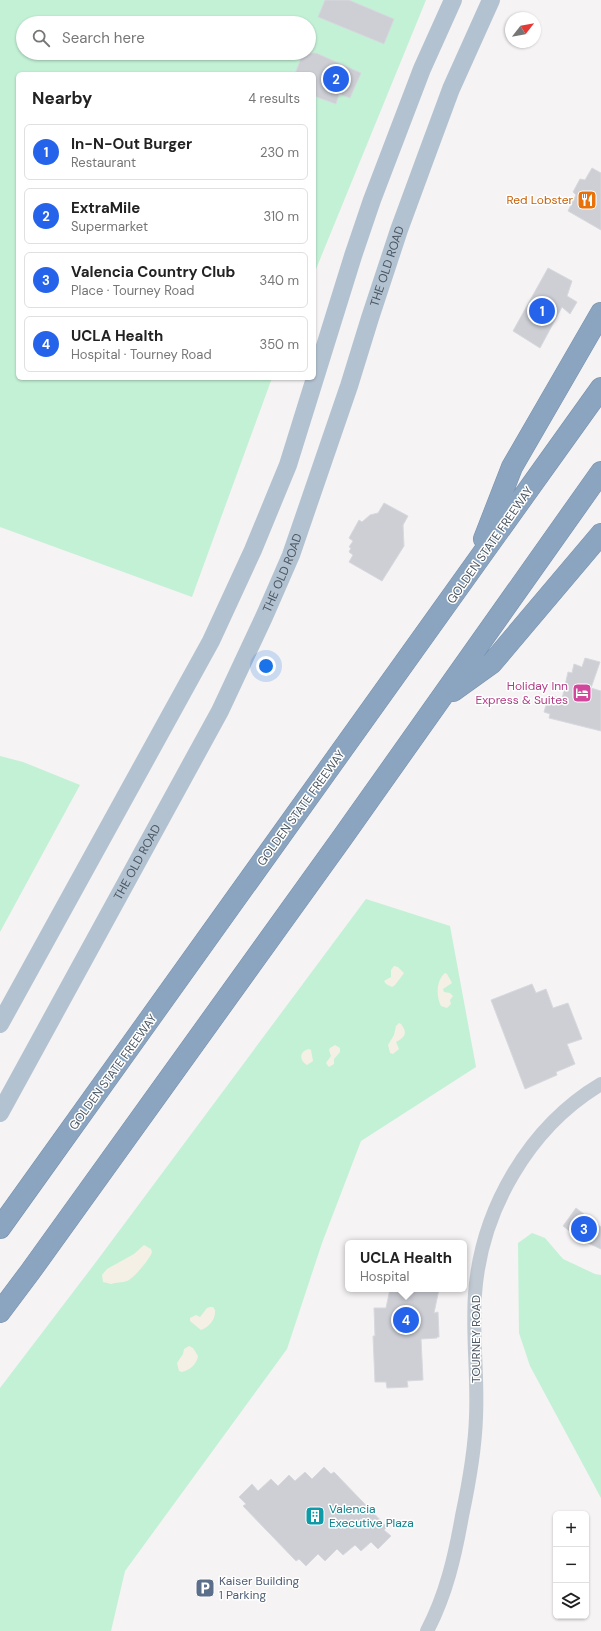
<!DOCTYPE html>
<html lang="en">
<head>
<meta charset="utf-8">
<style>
	body { margin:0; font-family:"DM Sans",sans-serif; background:#f2f2f2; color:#222 }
	.controls { position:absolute; right:12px; bottom:12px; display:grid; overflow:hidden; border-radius:6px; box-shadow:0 1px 3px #0004 }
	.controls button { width:36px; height:36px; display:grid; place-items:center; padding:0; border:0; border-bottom:1px solid #e0e0e0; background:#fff; color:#222; font:20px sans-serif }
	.compass { position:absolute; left:505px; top:12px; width:36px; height:36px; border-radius:50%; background:#fff; box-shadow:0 1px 3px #0004; rotate:59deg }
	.you { position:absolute; left:266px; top:666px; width:14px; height:14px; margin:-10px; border:3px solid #fff; border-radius:50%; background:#1a73e8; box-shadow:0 0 0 6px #1a73e833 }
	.badge { display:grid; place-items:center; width:26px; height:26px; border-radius:50%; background:#2563eb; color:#fff; font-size:13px; font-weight:700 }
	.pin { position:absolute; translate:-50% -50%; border:2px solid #fff; box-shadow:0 1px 4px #0006 }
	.popup { position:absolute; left:345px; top:1240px; width:122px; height:52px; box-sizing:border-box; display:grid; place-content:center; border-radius:6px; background:#fff; filter:drop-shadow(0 1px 3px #0005); font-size:13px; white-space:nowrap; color:#767676 }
	.popup b { font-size:15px; color:#222 }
	.popup::after { content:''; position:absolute; left:50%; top:100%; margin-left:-8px; border:8px solid transparent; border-top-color:#fff }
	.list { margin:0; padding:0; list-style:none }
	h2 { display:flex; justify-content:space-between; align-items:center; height:52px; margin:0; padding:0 16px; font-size:17px }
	h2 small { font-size:13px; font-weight:400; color:#767676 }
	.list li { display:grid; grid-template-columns:26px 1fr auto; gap:12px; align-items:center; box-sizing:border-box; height:56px; margin:0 8px 8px; padding:0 8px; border:1px solid #e0e0e0; border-radius:6px }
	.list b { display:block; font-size:15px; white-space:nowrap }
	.list p { margin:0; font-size:13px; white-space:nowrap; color:#767676 }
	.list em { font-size:13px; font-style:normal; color:#767676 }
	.icon { flex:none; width:22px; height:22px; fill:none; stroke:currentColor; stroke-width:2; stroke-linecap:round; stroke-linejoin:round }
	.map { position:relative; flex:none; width:601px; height:1631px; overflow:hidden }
	.search { position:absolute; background:#fff; box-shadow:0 1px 3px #0004; left:16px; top:16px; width:300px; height:44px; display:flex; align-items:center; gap:10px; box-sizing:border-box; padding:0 14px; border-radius:22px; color:#767676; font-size:15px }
	.panel { position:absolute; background:#fff; box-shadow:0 1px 3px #0004; left:16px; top:72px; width:300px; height:308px; border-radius:6px }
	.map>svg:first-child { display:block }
	.green { fill:#c3f1d5; fill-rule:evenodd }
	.sand { fill:#f5f0e5 }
	.building { fill:#cdcfd5; stroke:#d7d9de }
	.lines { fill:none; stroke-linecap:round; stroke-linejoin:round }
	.motorway-casing { stroke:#7690ad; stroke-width:22 }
	.tertiary { stroke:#c1cad2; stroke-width:14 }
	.primary { stroke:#b3c2d1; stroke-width:18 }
	.motorway { stroke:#8ba5c1; stroke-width:21 }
	.labels { text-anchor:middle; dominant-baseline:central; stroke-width:3; stroke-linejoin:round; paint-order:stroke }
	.food-label { font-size:12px; fill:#c56008; stroke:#fff; text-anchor:end }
	.street-label { font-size:12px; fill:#4a5661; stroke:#fff }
	.hotel-label { font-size:12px; fill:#b23c85; stroke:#fff; text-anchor:end }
	.culture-label { font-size:12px; fill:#0d838f; stroke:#fff; text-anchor:start }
	.service-label { font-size:12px; fill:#4e5e75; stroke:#fff; text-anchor:start }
</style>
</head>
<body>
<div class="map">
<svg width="601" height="1631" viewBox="0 0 601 1631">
	<rect width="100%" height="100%" fill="#f5f3f3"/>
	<!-- green -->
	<path class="green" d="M0,0H426L314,274V74H18V378H272L192,597L0,527ZM23,23H309V53H23Z
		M0,756L23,762L80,785L0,932Z
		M366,899L450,926L476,1067L361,1141L322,1243L287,1349L125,1571L111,1631H0V1388L96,1262Z
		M532,1233L545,1238L563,1259L595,1274L601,1275V1498L530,1366L519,1333L518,1243Z"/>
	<!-- sand -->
	<path class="sand" d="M394,966L398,967L404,973L395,985L392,987L386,984L384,981L391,977V970Z
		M445,973L447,974L452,983L443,989L444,992L450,993L453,996L450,1000L451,1004L447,1008L441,1006C436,996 436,981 445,973Z
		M399,1023L401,1024C408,1033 405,1037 396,1042L399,1049L393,1054L390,1053L388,1045L394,1035L396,1026Z
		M335,1045L340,1048V1052L334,1059V1064L329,1067L326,1063L331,1056L329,1050L330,1048Z
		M309,1049L311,1050L313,1061L307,1065C299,1061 299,1051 309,1049Z
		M144,1245L151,1249L152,1252C150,1259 133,1279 127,1281C122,1283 116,1282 111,1284L103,1282L102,1275L107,1269L134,1254Z
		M210,1307H213L215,1310C216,1319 209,1327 201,1330L190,1321V1318L196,1315L200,1317L207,1308Z
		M189,1346L193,1348L198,1356C197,1364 190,1370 182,1372L179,1371L177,1363L183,1354L184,1349Z"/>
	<!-- building -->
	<path class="building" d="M325,0H349L394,19L384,44L318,17Z
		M303,53H316L361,73L350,98L339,94L336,104L314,96V74H295Z
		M592,168L601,173V230L568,211L576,195L573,192L580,179L585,180Z
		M548,268L572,281L567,296L577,302L570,314L562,307L540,348L513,331Z
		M384,503L408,516L403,525L404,546L382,581L349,562L353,555L349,552L351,548L349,547L353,541L349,538L359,520L362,522L370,515L378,513Z
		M585,658L600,662L591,688L601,691V731L549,718L550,714L544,712L549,695L562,699L568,672L572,673L574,664L582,667Z
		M532,984L536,993L546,989L553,1008L568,1003L582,1039L567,1044L575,1064L556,1072L557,1075L525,1089L491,1000Z
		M576,1208L601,1227V1249L581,1240L563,1226Z
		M390,1289H439L434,1313L438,1312L439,1337H437V1338L421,1339L423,1380L407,1381L408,1387L387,1388L386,1382H375L373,1336H375L374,1308H386Z
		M324,1467L331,1474L334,1472L387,1527L384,1530L391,1536L378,1549L371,1542L361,1551L355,1545L343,1555L337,1549L325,1561L318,1554L306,1566L299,1559L296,1561L243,1506L246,1504L239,1497L252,1484L258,1491L271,1479L278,1486L289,1475L295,1481L305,1472L312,1479Z"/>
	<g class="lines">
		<!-- motorway casing -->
		<g class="motorway-casing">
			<path id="motorway" d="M484,539L512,467L601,313
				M453,691L492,663L601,534
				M0,1228L601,388
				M0,1312L30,1272L342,838L601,472"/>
		</g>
		<!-- tertiary -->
		<path class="tertiary" d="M427,1631C446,1595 455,1556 462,1516C469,1483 475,1451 476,1417C478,1376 472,1335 475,1294C481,1210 529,1127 601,1084"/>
		<!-- primary -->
		<g class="primary">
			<path d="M0,1024L211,641L253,550L288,465L353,256L372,200L422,69L453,0"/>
			<path id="s1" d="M0,1113L220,711L264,617L291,555L349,386L370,318L399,230L424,162L451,89L491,0"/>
		</g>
		<!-- motorway -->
		<use href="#motorway" class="motorway"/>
	</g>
	<!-- icons -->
	<defs>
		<g id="restaurant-square" transform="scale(1)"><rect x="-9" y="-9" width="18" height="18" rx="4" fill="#e8710a" stroke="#fff"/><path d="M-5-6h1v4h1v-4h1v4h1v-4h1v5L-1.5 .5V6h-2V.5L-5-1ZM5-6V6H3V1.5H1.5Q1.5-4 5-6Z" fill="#fff"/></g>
		<g id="hotel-square" transform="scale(1)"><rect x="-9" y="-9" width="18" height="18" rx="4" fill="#d1479c" stroke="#fff"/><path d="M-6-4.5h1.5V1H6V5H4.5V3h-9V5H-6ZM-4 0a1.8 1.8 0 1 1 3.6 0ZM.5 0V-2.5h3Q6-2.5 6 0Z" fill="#fff"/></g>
		<g id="building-square" transform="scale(1)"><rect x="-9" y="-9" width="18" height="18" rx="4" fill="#0f9aa8" stroke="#fff"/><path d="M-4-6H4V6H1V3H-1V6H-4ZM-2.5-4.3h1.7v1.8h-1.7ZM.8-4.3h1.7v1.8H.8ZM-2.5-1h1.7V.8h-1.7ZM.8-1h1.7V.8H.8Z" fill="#fff"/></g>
		<g id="parking-square" transform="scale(1)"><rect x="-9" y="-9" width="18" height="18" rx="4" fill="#5c6f8a" stroke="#fff"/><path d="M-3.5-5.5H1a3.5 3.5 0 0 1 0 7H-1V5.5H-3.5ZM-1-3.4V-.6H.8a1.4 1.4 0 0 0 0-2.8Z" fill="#fff"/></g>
	</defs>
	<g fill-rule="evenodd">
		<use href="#restaurant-square" x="587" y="200"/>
		<use href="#hotel-square" x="582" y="693"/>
		<use href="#building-square" x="315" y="1516"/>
		<use href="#parking-square" x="205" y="1588"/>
	</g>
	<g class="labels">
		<!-- food labels -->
		<g class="food-label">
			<text x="573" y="200">Red Lobster</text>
		</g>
		<!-- street labels -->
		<g class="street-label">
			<text stroke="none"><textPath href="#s1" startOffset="934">THE OLD ROAD</textPath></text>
			<text transform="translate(490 545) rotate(-55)">GOLDEN STATE FREEWAY</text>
			<text stroke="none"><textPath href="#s1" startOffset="610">THE OLD ROAD</textPath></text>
			<text transform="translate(301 808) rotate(-54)">GOLDEN STATE FREEWAY</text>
			<text stroke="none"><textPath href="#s1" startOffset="286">THE OLD ROAD</textPath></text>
			<text transform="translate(113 1072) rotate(-54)">GOLDEN STATE FREEWAY</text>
			<text transform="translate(476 1339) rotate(-90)">TOURNEY ROAD</text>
		</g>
		<!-- hotel labels -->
		<g class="hotel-label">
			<text x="568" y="686">Holiday Inn<tspan x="568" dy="14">Express &amp; Suites</tspan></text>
		</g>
		<!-- culture labels -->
		<g class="culture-label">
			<text x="329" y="1509">Valencia<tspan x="329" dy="14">Executive Plaza</tspan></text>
		</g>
		<!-- service labels -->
		<g class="service-label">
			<text x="219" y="1581">Kaiser Building<tspan x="219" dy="14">1 Parking</tspan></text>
		</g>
	</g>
</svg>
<div class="controls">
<button>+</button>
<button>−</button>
<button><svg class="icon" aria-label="layers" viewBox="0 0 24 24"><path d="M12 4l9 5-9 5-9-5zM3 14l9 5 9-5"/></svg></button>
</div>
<svg class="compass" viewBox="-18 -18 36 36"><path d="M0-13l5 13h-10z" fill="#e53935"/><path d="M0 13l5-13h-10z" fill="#767676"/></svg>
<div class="you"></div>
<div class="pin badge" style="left:542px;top:311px">1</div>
<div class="pin badge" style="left:336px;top:79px">2</div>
<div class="pin badge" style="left:584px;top:1229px">3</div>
<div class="pin badge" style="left:406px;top:1320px">4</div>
<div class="popup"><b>UCLA Health</b>Hospital</div>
<div class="search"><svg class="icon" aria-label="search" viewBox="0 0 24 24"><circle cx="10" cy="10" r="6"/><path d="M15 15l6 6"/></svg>Search here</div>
<section class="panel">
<h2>Nearby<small>4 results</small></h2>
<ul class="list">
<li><span class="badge">1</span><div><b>In-N-Out Burger</b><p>Restaurant</p></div><em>230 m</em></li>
<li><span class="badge">2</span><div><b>ExtraMile</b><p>Supermarket</p></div><em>310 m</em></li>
<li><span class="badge">3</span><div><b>Valencia Country Club</b><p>Place · Tourney Road</p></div><em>340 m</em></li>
<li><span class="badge">4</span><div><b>UCLA Health</b><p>Hospital · Tourney Road</p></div><em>350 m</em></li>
</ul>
</section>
</div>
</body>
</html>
